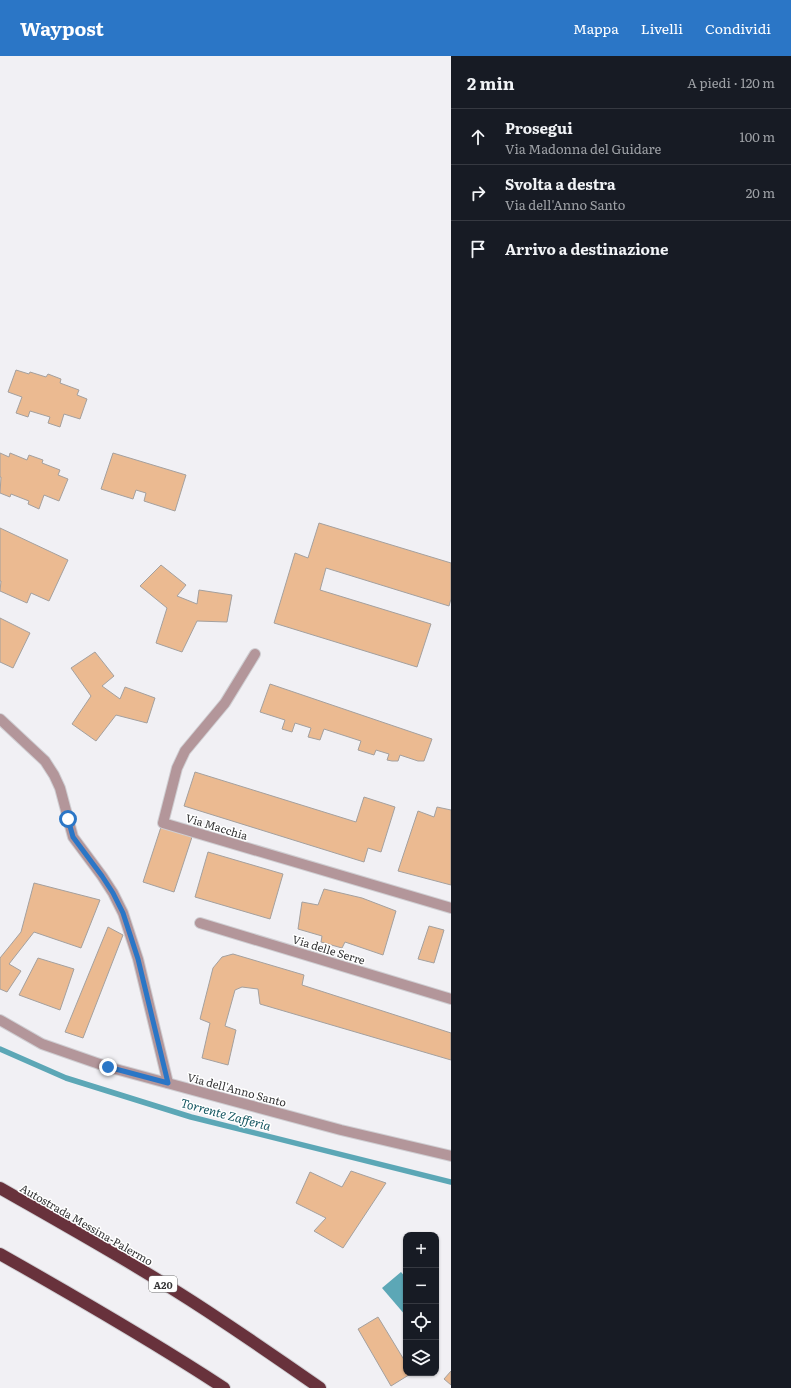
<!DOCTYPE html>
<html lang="it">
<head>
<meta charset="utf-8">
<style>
	body { margin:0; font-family:Literata,serif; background:#20242c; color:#f1f3f6 }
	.controls { position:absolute; right:12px; bottom:12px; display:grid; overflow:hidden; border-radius:8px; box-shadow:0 1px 3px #0004 }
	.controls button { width:36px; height:36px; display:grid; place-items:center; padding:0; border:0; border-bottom:1px solid #363941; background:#171b24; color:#f1f3f6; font:20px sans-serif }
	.stop { position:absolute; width:12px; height:12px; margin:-9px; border:3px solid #2b76c6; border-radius:50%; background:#fff }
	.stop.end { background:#2b76c6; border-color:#fff; box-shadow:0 1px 4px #0008 }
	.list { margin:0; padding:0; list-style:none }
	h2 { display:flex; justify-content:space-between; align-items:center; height:52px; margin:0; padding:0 16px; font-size:17px }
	h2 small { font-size:13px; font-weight:400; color:#9ea1a6 }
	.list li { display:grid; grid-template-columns:26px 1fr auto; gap:12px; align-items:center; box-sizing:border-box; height:56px; padding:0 16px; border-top:1px solid #363941 }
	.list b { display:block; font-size:15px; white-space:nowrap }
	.list p { margin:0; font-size:13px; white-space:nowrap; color:#9ea1a6 }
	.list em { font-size:13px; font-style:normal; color:#9ea1a6 }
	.icon { flex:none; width:22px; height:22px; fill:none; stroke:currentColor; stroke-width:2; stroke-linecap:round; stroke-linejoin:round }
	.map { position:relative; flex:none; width:451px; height:1332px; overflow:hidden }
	header { display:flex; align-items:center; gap:24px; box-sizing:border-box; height:56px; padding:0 20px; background:#2b76c6; color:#fff }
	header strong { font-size:19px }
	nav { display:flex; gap:22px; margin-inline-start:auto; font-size:14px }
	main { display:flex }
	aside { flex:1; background:#171b24 }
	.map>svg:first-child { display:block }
	.water { fill:#5ca7b6 }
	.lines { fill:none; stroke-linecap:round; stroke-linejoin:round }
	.stream { stroke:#5ca7b6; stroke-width:5.5 }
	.building { fill:#ebba91; stroke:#a4a09e }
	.minor-casing { stroke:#cfced2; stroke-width:12 }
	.tertiary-casing { stroke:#cfced2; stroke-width:12 }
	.motorway-casing { stroke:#cfced2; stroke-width:14 }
	.minor { stroke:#b3969a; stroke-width:10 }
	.tertiary { stroke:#b3969a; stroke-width:10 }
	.motorway { stroke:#68323c; stroke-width:12 }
	.route { stroke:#2b76c6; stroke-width:5 }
	.labels { text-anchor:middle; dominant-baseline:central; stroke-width:3; stroke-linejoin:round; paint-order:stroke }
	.shield { fill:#fff; stroke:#727272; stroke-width:1 }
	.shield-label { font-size:10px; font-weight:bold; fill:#353536 }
	.street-label { font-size:11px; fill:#353536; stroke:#fff }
	.water-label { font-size:12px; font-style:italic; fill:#165762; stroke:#fff }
</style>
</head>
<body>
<header>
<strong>Waypost</strong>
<nav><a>Mappa</a><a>Livelli</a><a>Condividi</a></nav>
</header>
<main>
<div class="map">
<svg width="451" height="1332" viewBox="0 0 451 1332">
	<rect width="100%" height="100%" fill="#f1f0f4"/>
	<!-- water -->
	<path class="water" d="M401,1216L406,1222V1260L382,1232Z"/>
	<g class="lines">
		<!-- stream -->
		<path class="stream" d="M0,993L66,1022L191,1061L451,1126"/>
	</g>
	<!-- building -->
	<path class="building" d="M16,314L29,318L30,316L46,321L48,318L61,323L60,327L79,334L77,339L87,343L80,363L64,358L60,371L48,367L50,361L30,355L28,361L16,357L22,341L8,336Z
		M0,397L9,401L10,397L27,404L29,399L43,404L42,407L60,414L58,419L68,423L59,445L44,439L39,453L28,448L29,445L11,438L10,441L0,437L1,421H0Z
		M113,397L186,419L175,455L144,445L146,437L136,434L133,443L101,433Z
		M319,467L451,507V543L449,550L326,512L320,534L431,568L417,611L274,567L295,497L308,502Z
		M0,472L68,504L49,545L31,537L27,547L0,535L1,525H0Z
		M161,509L186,529L177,540L197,548L199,534L232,539L227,566L197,565L182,596L156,587L167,552L140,530Z
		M0,562L30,577L13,612L0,606Z
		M95,596L114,620L102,630L120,643L125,631L155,642L147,667L116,659L96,685L72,668L91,640L71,612Z
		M270,628L432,683L424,705H418L400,699L398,705H392L387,704L389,698L376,694L374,699L358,694L361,685L324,673L320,684L308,681L311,672L295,667L292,676L282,673L285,664L260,656Z
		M195,716L356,766L364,741L395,751L381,796L368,792L364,806L184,750Z
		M437,751L451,754V829L398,815L418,755L434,761Z
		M161,771L192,781L174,836L143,826Z
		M208,796L283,818L270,863L195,841Z
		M34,827L100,844L81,892L34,876L9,908L21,915L7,936L0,933V902L21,876Z
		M324,833L362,842L396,855L383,899L345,886L342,892L321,886L322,880L298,873L302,846L318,849Z
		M429,870L444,874L434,907L418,903Z
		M108,871L123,879L83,982L65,976Z
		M233,898L304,919L302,929L451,977V1004L260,948L258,933L242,931L235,934L225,970L236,974L228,1009L202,1002L210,967L200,963L213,912L222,901Z
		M38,902L74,913L60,954L19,939Z
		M351,1115L386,1127L343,1192L314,1175L326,1162L296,1147L310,1116L342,1131Z
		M378,1261L406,1307V1317H412L391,1330L358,1273Z
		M451,1315V1329L444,1323Z"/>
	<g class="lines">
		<!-- minor casing -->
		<g class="minor-casing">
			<path id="minor" d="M255,598L225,647L185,695L177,712L163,767L451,852
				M0,663L45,705L54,719L60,732L73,781L102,820L113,837L123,857L138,903L168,1027
				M200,867L451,943"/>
		</g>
		<!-- tertiary casing -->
		<g class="tertiary-casing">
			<path id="tertiary" d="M0,964L42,988L108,1011L341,1074L451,1100"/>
		</g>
		<!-- motorway casing -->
		<g class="motorway-casing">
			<path id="motorway" d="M0,1132C70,1172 140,1211 207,1255C245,1280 283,1306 320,1332
				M0,1198C76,1241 151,1284 224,1332"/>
		</g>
		<!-- minor -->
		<use href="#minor" class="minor"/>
		<!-- tertiary -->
		<use href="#tertiary" class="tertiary"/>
		<!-- motorway -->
		<use href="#motorway" class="motorway"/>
	</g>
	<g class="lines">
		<!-- route -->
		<path class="route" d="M68,763L73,781L102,820L113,837L123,857L138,903L168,1027L108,1011"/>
	</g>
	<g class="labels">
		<!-- shield labels -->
		<rect class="shield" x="149" y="1220" width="28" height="16" rx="3"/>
		<g class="shield-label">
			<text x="163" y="1228">A20</text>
		</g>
		<!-- street labels -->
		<g class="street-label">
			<text transform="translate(217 770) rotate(17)">Via Macchia</text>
			<text transform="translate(329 893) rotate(17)">Via delle Serre</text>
			<text transform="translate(237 1033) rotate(15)">Via dell'Anno Santo</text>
			<text transform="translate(87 1168) rotate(30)">Autostrada Messina-Palermo</text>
		</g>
		<!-- water labels -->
		<g class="water-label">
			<text transform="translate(226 1058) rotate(15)">Torrente Zafferia</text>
		</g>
	</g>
</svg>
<div class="controls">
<button>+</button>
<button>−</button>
<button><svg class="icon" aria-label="locate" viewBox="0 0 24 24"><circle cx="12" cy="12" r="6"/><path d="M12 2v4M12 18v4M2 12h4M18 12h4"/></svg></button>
<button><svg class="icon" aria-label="layers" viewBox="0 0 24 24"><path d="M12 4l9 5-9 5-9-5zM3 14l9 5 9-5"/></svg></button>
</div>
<div class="stop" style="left:68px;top:763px"></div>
<div class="stop end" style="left:108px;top:1011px"></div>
</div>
<aside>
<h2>2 min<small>A piedi · 120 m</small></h2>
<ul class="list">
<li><svg class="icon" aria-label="ahead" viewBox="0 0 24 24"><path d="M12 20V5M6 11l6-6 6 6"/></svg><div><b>Prosegui</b><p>Via Madonna del Guidare</p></div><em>100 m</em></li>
<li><svg class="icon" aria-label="right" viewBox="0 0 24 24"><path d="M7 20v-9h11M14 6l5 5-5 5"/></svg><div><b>Svolta a destra</b><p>Via dell'Anno Santo</p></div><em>20 m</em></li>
<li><svg class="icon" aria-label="arrive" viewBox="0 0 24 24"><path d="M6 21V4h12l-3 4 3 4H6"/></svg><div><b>Arrivo a destinazione</b></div></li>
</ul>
</aside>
</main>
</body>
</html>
